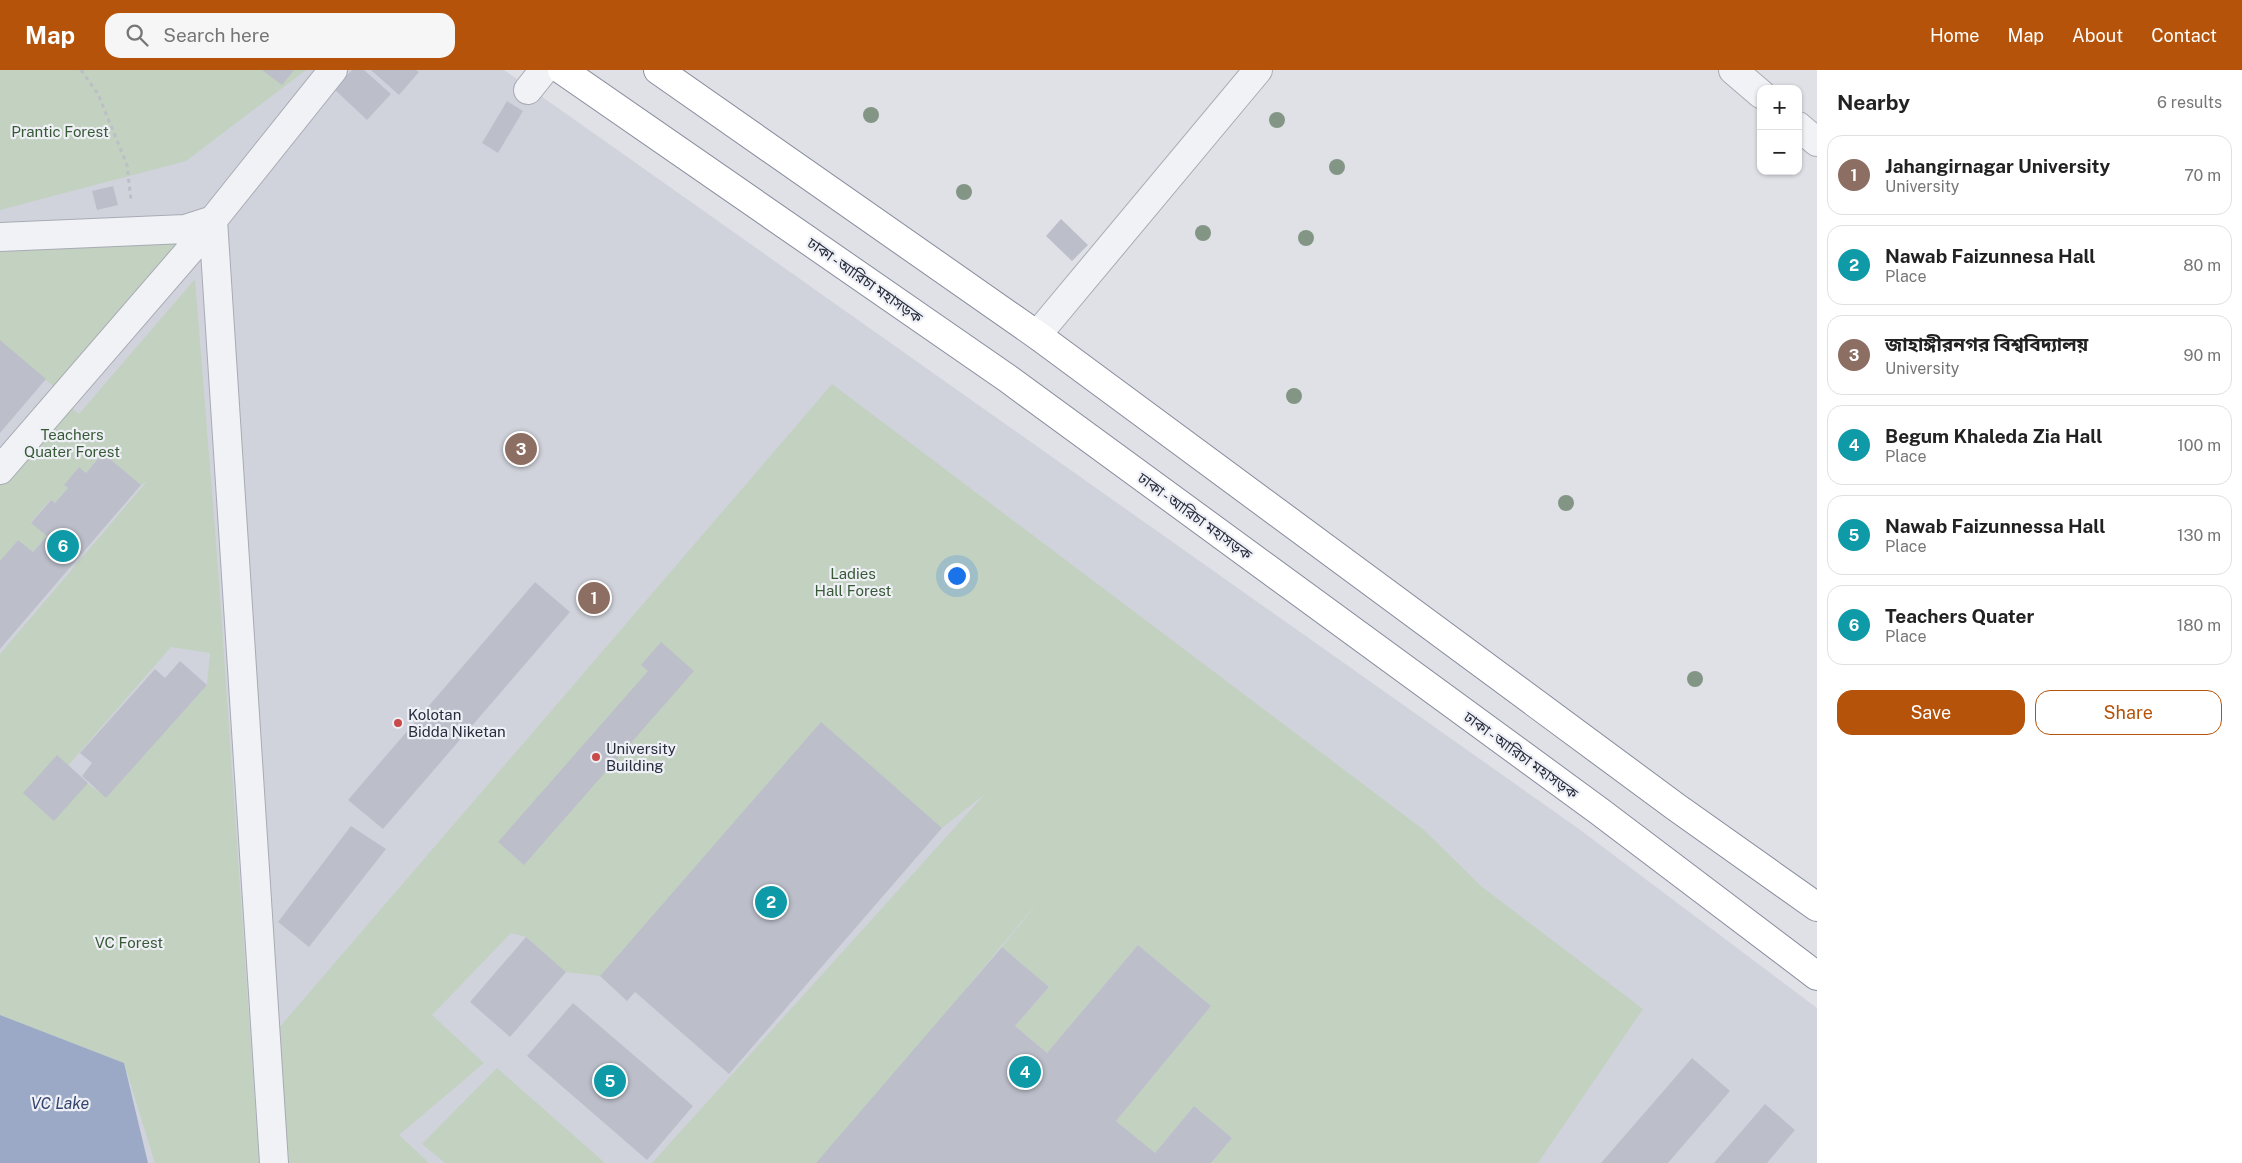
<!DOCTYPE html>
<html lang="en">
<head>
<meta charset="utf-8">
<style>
	body { margin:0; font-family:"Public Sans","Noto Sans Bengali",sans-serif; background:#f6f6f6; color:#222 }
	.controls { position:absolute; right:15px; top:15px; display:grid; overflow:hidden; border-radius:10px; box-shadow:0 1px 4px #0004 }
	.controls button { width:45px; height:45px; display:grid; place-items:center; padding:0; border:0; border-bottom:1px solid #e0e0e0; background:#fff; color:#222; font:25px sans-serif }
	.you { position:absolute; left:956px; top:505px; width:18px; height:18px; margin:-12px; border:4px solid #fff; border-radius:50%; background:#1a73e8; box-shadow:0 0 0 8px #1a73e833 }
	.badge { display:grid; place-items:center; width:32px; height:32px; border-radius:50%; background:#b45309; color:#fff; font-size:16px; font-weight:700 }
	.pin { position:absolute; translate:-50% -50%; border:2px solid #fff; box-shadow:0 1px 5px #0006 }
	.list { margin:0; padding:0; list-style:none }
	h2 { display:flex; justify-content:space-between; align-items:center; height:65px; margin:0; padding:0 20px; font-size:21px }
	h2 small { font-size:16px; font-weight:400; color:#767676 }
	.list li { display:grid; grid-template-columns:32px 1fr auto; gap:15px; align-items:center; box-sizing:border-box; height:80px; margin:0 10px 10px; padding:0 10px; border:1px solid #e0e0e0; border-radius:15px }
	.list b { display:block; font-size:19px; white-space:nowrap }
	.list p { margin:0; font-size:16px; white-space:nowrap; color:#767676 }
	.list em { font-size:16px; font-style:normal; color:#767676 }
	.actions { display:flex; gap:10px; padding:15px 20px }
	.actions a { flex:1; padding:11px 0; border:1px solid #b45309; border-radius:15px; text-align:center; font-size:18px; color:#b45309 }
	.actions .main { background:#b45309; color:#fff }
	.icon { flex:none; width:28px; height:28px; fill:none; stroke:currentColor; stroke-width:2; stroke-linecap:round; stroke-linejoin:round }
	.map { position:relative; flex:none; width:1817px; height:1093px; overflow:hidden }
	header { display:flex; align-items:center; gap:30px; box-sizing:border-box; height:70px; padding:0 25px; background:#b45309; color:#fff }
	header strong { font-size:24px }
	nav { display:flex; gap:28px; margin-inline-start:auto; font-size:18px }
	.search { width:350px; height:45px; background:#f6f6f6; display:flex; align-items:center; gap:12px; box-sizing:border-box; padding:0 18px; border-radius:15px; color:#767676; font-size:19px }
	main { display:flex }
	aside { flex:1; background:#fff }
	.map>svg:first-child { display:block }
	.built { fill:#d1d3dc }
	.green { fill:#c2d1c0; fill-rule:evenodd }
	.water { fill:#9ba9c6 }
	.building { fill:#bcbfca }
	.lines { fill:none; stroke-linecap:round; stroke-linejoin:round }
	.minor-casing { stroke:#a8abb4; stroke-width:30 }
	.highway-casing { stroke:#878c9d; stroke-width:30 }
	.path { stroke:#bdbfc6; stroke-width:3; stroke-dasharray:4 4; stroke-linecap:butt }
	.minor { stroke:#f1f2f6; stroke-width:28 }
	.highway { stroke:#fff; stroke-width:28 }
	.tree { fill:#839686 }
	.poi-dot { fill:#c84a49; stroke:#eef0f5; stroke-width:2 }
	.labels { text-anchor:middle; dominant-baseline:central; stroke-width:4.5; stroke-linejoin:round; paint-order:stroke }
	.park-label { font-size:15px; fill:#375936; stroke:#eef0f5 }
	.street-label { font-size:15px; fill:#282d3e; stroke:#eef0f5 }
	.poi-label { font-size:15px; fill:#282d3e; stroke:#eef0f5; text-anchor:start }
	.water-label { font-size:16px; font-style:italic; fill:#354570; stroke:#eef0f5 }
</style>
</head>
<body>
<header>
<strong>Map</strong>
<div class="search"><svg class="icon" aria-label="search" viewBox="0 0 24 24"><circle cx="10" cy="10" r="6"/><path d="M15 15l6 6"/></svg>Search here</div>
<nav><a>Home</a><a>Map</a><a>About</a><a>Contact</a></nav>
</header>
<main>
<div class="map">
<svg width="1817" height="1093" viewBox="0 0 1817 1093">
	<rect width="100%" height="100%" fill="#dfe1e7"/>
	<!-- built -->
	<path class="built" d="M0,0H504L1579,759L1817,938V1093H0Z"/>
	<!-- green -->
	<path class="green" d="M0,0H306L186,91L0,140Z
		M193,163L59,321L0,271V179Z
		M195,209L218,498L259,1093H155L124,993L0,945V584L147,411L141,415L103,383L86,403L79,397L64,415L68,418L55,433L50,430L31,452L47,466L33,482L18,470L0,491V415L69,336L79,344ZM171,577L210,583L207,615L106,727L66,698Z
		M832,314L1424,760L1482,817L1643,939L1538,1093H1211L1232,1068L1194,1036L1155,1083L1116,1051L1211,936L1138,875L1047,983L1015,956L1049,917L1002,877L1045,823L822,1093H652L985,724L942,758L821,653L600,906L566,902L526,867L511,863L432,945L484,993L399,1065L429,1093H289L278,959Z
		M497,998L605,1093H445L422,1074Z"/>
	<!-- water -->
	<path class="water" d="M0,945L124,993L148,1093H0Z"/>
	<!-- building -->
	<path class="building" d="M262,0H294L282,15Z
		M352,0H364L391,24L367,50L334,19Z
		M371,0H416L419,2L399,25Z
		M507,31L523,41L498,83L482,73Z
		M113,116L118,135L97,140L92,121Z
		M1061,149L1088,175L1072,191L1046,166Z
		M0,270L46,309L0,363Z
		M103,383L141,415L0,579V491L18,470L33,482L47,466L31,453L51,430L55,433L68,418L64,415L79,397L86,403Z
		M535,512L570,542L383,759L348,730Z
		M661,572L694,601L524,795L498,772L648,601L641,595Z
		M180,591L207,615L106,728L82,706L92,693L80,683L155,599L165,608Z
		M821,652L942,758L729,1004L635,922L627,931L600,906Z
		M57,685L88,713L54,751L23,723Z
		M351,756L386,779L309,877L278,852Z
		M526,867L566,902L510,967L470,932Z
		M1138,875L1211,936L1116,1051L1155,1083L1194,1036L1232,1068L1211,1093H816L1002,877L1049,917L1015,956L1047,983Z
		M573,933L693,1036L647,1090L527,986Z
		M1692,988L1730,1021L1668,1093H1601Z
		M1765,1034L1795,1060L1767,1093H1714Z"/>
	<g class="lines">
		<!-- minor casing -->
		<g class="minor-casing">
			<path id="minor" d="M1733,0L1761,24
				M528,20L544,0
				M1798,56L1817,72
				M0,167L185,159L213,150
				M1037,265L1258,0
				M0,400L210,157L213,150
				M274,1093L213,150L333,0"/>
		</g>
		<!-- highway casing -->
		<g class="highway-casing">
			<path id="highway" d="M562,0L1007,308L1599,741L1817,906
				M658,0L1037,265L1676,737L1817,837"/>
		</g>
		<!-- path -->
		<path class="path" d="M81,0L98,24L127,95L131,130"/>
		<!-- minor -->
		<use href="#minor" class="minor"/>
		<!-- highway -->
		<use href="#highway" class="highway"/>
	</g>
	<!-- trees -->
	<g class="tree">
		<circle cx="871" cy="45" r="8"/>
		<circle cx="1277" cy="50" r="8"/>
		<circle cx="1337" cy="97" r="8"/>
		<circle cx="964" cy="122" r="8"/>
		<circle cx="1203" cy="163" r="8"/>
		<circle cx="1306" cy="168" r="8"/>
		<circle cx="1294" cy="326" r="8"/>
		<circle cx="1566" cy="433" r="8"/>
		<circle cx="1695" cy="609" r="8"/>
	</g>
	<!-- markers -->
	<g class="poi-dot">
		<circle cx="398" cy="653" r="5"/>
		<circle cx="596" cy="687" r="5"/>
	</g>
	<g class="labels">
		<!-- park labels -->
		<g class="park-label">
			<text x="60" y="61">Prantic Forest</text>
			<text x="72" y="364">Teachers<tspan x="72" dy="17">Quater Forest</tspan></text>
			<text x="853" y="503">Ladies<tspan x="853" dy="17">Hall Forest</tspan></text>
			<text x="129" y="872">VC Forest</text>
		</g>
		<!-- street labels -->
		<g class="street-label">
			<text transform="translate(865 210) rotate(35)">ঢাকা - আরিচা মহাসড়ক</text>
			<text transform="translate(1195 446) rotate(36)">ঢাকা - আরিচা মহাসড়ক</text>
			<text transform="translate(1521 685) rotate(36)">ঢাকা - আরিচা মহাসড়ক</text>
		</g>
		<!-- poi labels -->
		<g class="poi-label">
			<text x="408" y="644">Kolotan<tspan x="408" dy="17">Bidda Niketan</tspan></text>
			<text x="606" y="678">University<tspan x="606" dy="17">Building</tspan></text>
		</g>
		<!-- water labels -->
		<g class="water-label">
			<text x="60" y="1033">VC Lake</text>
		</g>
	</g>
</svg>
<div class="controls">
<button>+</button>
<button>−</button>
</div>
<div class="you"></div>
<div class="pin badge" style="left:594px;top:528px;background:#8d6e63">1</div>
<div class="pin badge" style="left:771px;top:832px;background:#0f9aa8">2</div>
<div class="pin badge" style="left:521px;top:379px;background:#8d6e63">3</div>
<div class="pin badge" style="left:1025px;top:1002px;background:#0f9aa8">4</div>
<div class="pin badge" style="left:610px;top:1011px;background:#0f9aa8">5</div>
<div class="pin badge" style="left:63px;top:476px;background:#0f9aa8">6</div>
</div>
<aside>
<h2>Nearby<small>6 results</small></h2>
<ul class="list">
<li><span class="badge" style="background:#8d6e63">1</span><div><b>Jahangirnagar University</b><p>University</p></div><em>70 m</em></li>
<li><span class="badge" style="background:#0f9aa8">2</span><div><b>Nawab Faizunnesa Hall</b><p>Place</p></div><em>80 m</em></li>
<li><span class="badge" style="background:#8d6e63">3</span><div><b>জাহাঙ্গীরনগর বিশ্ববিদ্যালয়</b><p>University</p></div><em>90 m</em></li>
<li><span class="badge" style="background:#0f9aa8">4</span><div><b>Begum Khaleda Zia Hall</b><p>Place</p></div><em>100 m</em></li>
<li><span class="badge" style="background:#0f9aa8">5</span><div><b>Nawab Faizunnessa Hall</b><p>Place</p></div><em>130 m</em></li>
<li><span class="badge" style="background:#0f9aa8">6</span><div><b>Teachers Quater</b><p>Place</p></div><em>180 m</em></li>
</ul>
<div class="actions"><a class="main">Save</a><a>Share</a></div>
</aside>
</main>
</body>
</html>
